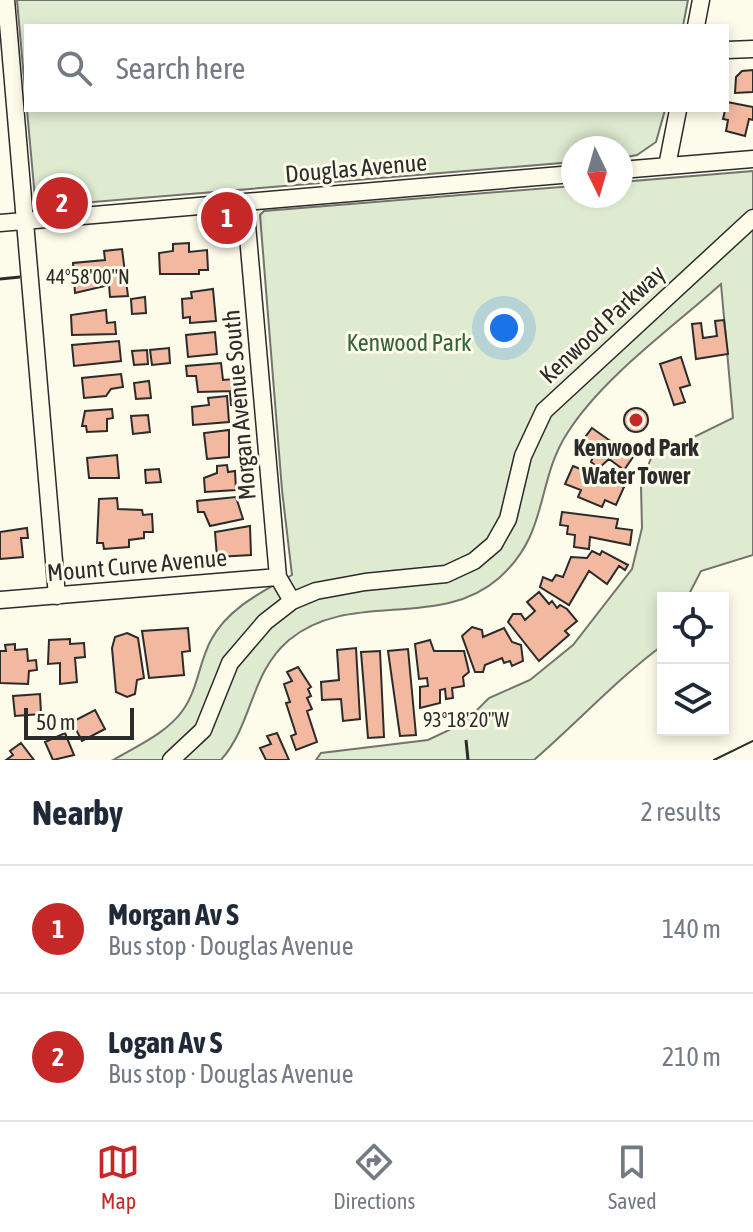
<!DOCTYPE html>
<html lang="en">
<head>
<meta charset="utf-8">
<style>
	body { margin:0; font-family:"Asap Condensed",sans-serif; background:#f6f6f7; color:#1f2937 }
	.controls { position:absolute; right:24px; bottom:24px; display:grid; overflow:hidden; border-radius:0px; box-shadow:0 4px 12px #0003 }
	.controls button { width:72px; height:72px; display:grid; place-items:center; padding:0; border:0; border-bottom:2px solid #e0e1e3; background:#fff; color:#1f2937; font:40px sans-serif }
	.compass { position:absolute; left:561px; top:136px; width:72px; height:72px; border-radius:50%; background:#fff; box-shadow:0 4px 12px #0003; rotate:175deg }
	.scale { position:absolute; left:24px; bottom:20px; width:110px; box-sizing:border-box; padding-left:8px; border:4px solid #2b2b2b; border-top:0; font-size:22px; line-height:28px; white-space:nowrap; color:#2b2b2b; -webkit-text-stroke:6px #fdfbea; paint-order:stroke }
	.you { position:absolute; left:504px; top:328px; width:28px; height:28px; margin:-20px; border:6px solid #fff; border-radius:50%; background:#1a73e8; box-shadow:0 0 0 12px #1a73e833 }
	.badge { display:grid; place-items:center; width:52px; height:52px; border-radius:50%; background:#c62828; color:#fff; font-size:26px; font-weight:700 }
	.pin { position:absolute; translate:-50% -50%; border:4px solid #fff; box-shadow:0 2px 8px #0006 }
	.list { margin:0; padding:0; list-style:none }
	h2 { display:flex; justify-content:space-between; align-items:center; height:104px; margin:0; padding:0 32px; font-size:34px }
	h2 small { font-size:26px; font-weight:400; color:#747a83 }
	.list li { display:grid; grid-template-columns:52px 1fr auto; gap:24px; align-items:center; box-sizing:border-box; height:128px; padding:0 32px; border-top:2px solid #e0e1e3 }
	.list b { display:block; font-size:30px; white-space:nowrap }
	.list p { margin:0; font-size:26px; white-space:nowrap; color:#747a83 }
	.list em { font-size:26px; font-style:normal; color:#747a83 }
	.icon { flex:none; width:44px; height:44px; fill:none; stroke:currentColor; stroke-width:2; stroke-linecap:round; stroke-linejoin:round }
	.map { position:relative; flex:none; width:753px; height:760px; overflow:hidden }
	.search { position:absolute; background:#fff; box-shadow:0 4px 12px #0003; left:24px; right:24px; top:24px; height:88px; display:flex; align-items:center; gap:20px; box-sizing:border-box; padding:0 28px; border-radius:0px; color:#747a83; font-size:30px }
	.sheet { height:360px; background:#fff }
	nav { display:flex; justify-content:space-around; align-items:center; box-sizing:border-box; height:112px; border-top:2px solid #e0e1e3; background:#fff; font-size:22px; color:#747a83 }
	nav a { display:grid; justify-items:center; gap:4px }
	nav .on { color:#c62828 }
	.map>svg:first-child { display:block }
	.green { fill:#deebd1; stroke:#74746e; stroke-width:2 }
	.building { fill:#f2b8a0; stroke:#2b2b2b; stroke-width:2 }
	.lines { fill:none; stroke-linecap:round; stroke-linejoin:round }
	.minor-casing { stroke:#2b2b2b; stroke-width:19 }
	.minor { stroke:#fdfbea; stroke-width:16 }
	.tram { stroke:#2b2b2b; stroke-width:2 }
	.ticks { fill:none; stroke:#2b2b2b; stroke-width:3 }
	.poi-dot { fill:#c62828; stroke:#fdfbea; stroke-width:3 }
	.labels { text-anchor:middle; dominant-baseline:central; stroke-width:6; stroke-linejoin:round; paint-order:stroke }
	.street-label { font-size:24px; fill:#2b2b2b; stroke:#fdfbea }
	.park-label { font-size:24px; fill:#34623c; stroke:#fdfbea }
	.poi-label { font-size:24px; font-weight:bold; fill:#2b2b2b; stroke:#fdfbea }
	.ticks-label { font-size:20px; text-anchor:middle; fill:#2b2b2b; stroke:#fdfbea; stroke-width:6; stroke-linejoin:round; paint-order:stroke }
</style>
</head>
<body>
<div class="map">
<svg width="753" height="760" viewBox="0 0 753 760">
	<rect width="100%" height="100%" fill="#fdfbea"/>
	<!-- green -->
	<path class="green" d="M17,0H688L683,26H26V101Z
		M27,110H665L656,142L637,155L621,158V148H573V162L45,206L35,198Z
		M753,171V555L701,571L687,598H663V645C617,679 578,722 534,760H316L321,753L428,740L464,723L489,698L530,680L573,645L632,569L642,528L641,486L651,458L733,418L721,284C672,328 603,377 568,432C535,482 550,533 499,578C439,631 350,589 289,640C250,673 253,724 221,760H113C137,746 167,733 183,710C198,689 199,662 211,640C228,608 262,592 292,575L282,490L260,215L264,211L573,186V196H621V182Z"/>
	<!-- building -->
	<path class="building" d="M753,70V92L735,93L736,77L742,71Z
		M727,102L753,107V120L749,119L745,136L726,131L728,120L723,119Z
		M189,243V252L207,250L208,270H199V274H160L159,253L173,251V244Z
		M122,249L128,296L110,297L109,285L75,293L73,263L105,260L104,251Z
		M213,289L216,321L190,323V317L183,318L182,299L192,298L191,292Z
		M145,297L146,313L132,314L131,299Z
		M106,310L107,323L115,322L116,334L72,335L71,315Z
		M724,320L728,354L696,359L692,324L701,323L703,338L717,336L715,321Z
		M215,332L217,354L188,357L186,335Z
		M119,341L121,361L74,366L72,345Z
		M169,348L170,363L152,365L150,350Z
		M147,350L148,364L134,365L132,351Z
		M681,357L690,385L680,388L685,402L674,405L660,364Z
		M221,363L223,380L234,379L235,391L198,392L196,376H187L186,366Z
		M121,374L123,387L111,389L106,396L84,398L82,378Z
		M149,381L151,398L136,399L134,383Z
		M242,392L244,404L231,405L230,393Z
		M227,396L229,422L193,425L192,407L209,405L208,398Z
		M624 420a12 12 0 1 1 24 0a12 12 0 1 1-24 0Z
		M112,409L113,418L107,419V431L87,432L86,426H82L85,411Z
		M148,415L150,432L133,434L131,416Z
		M592,428L633,457L624,470L609,459L599,468L591,462L596,449L583,440Z
		M229,430V457L207,459L204,433Z
		M117,455L119,478H89L87,458Z
		M227,465L228,472L235,471L236,490L205,492L204,478L217,473V466Z
		M573,466L624,487L616,505L605,500L602,507L578,497L581,490L565,484Z
		M159,469L161,482L146,483L145,470Z
		M236,497L243,519L210,526L204,512H198L197,501Z
		M117,498L118,509L142,510L143,515L152,514L153,532H144V538L129,540V547L104,549L103,543H97L99,499Z
		M562,512L618,519L616,528L632,530L630,545L590,537L589,549L574,547L575,535L567,534L568,526L560,525Z
		M250,526L251,555L217,557L215,532Z
		M27,528L28,538H21L23,557L0,559V532Z
		M592,551L600,555L602,551L628,565L625,570L619,566L607,584L589,571L569,605L540,587L543,577L552,581L556,575L563,577L571,557L587,558Z
		M539,592L549,604L552,601L557,608L560,605L567,609L577,621L565,631L569,635L539,661L508,622L513,614H521L525,620L535,611L527,602Z
		M472,627L482,630L483,637L504,628L512,642L521,645L523,661L512,666L510,661L504,663L502,658L485,665L483,672H475L462,636Z
		M188,628L190,651L182,652L184,675L149,678L142,631Z
		M127,633L138,638L144,678L137,680L135,694L127,697L116,692L112,648L115,637Z
		M70,639V644L84,643L85,657L75,658L77,682L60,684V663L48,664L49,640Z
		M430,640L434,651H464L469,672L463,677L464,686L452,688L453,698L446,699L445,689L440,690V703L420,708V687L428,686L427,678L419,679L415,644Z
		M15,644V650L27,649L28,661L36,660L37,670L29,671L28,684L0,683V651H6L5,645Z
		M356,648L360,719L343,721L341,699L322,700L321,682L339,680L337,650Z
		M408,649L416,735L400,736L388,651Z
		M380,651L384,737L368,738L361,652Z
		M298,667L311,687L308,689L311,696L307,698L312,709L307,711L317,742L296,750L291,736L296,734L286,703L290,702L284,684L292,681L287,672Z
		M40,694L41,714L15,716L13,696Z
		M95,710L105,729L82,741L72,722Z
		M65,733L74,755L53,760L45,742Z
		M277,733L289,760H266L260,748L271,744L267,736Z
		M21,743L34,760H6L13,755L10,751Z"/>
	<g class="lines">
		<!-- minor casing -->
		<g class="minor-casing">
			<path id="minor" d="M6,0L57,596
				M696,26L701,0
				M727,50L753,49
				M667,166L678,110
				M621,170L753,159
				M245,202L278,577L292,601
				M0,223L573,174
				M0,600L278,577
				M171,760L203,730L230,663L265,622L292,601L316,591L365,582L446,574L474,561L494,544L508,519L523,456L544,411L753,218"/>
		</g>
		<!-- minor -->
		<use href="#minor" class="minor"/>
		<!-- tram -->
		<path class="tram" d="M714,760L753,741"/>
	</g>
	<!-- ticks -->
	<path class="ticks" d="M0,279L20,277M466,740L468,760"/>
	<!-- markers -->
	<circle class="poi-dot" cx="636" cy="420" r="8"/>
	<g class="labels">
		<!-- street labels -->
		<g class="street-label">
			<text transform="translate(356 168) rotate(-5)">Douglas Avenue</text>
			<text transform="translate(602 324) rotate(-43)">Kenwood Parkway</text>
			<text transform="translate(239 405) rotate(-95)">Morgan Avenue South</text>
			<text transform="translate(137 565) rotate(-5)">Mount Curve Avenue</text>
		</g>
		<!-- park labels -->
		<g class="park-label">
			<text x="409" y="342">Kenwood Park</text>
		</g>
		<!-- poi labels -->
		<g class="poi-label">
			<text x="636" y="447">Kenwood Park<tspan x="636" dy="28">Water Tower</tspan></text>
		</g>
	</g>
	<g class="ticks-label">
		<text x="88" y="284">44°58'00"N</text>
		<text x="466" y="727">93°18'20"W</text>
	</g>
</svg>
<div class="controls">
<button><svg class="icon" aria-label="locate" viewBox="0 0 24 24"><circle cx="12" cy="12" r="6"/><path d="M12 2v4M12 18v4M2 12h4M18 12h4"/></svg></button>
<button><svg class="icon" aria-label="layers" viewBox="0 0 24 24"><path d="M12 4l9 5-9 5-9-5zM3 14l9 5 9-5"/></svg></button>
</div>
<svg class="compass" viewBox="-18 -18 36 36"><path d="M0-13l5 13h-10z" fill="#e53935"/><path d="M0 13l5-13h-10z" fill="#747a83"/></svg>
<div class="scale">50 m</div>
<div class="you"></div>
<div class="pin badge" style="left:227px;top:218px">1</div>
<div class="pin badge" style="left:62px;top:203px">2</div>
<div class="search"><svg class="icon" aria-label="search" viewBox="0 0 24 24"><circle cx="10" cy="10" r="6"/><path d="M15 15l6 6"/></svg>Search here</div>
</div>
<section class="sheet">
<h2>Nearby<small>2 results</small></h2>
<ul class="list">
<li><span class="badge">1</span><div><b>Morgan Av S</b><p>Bus stop · Douglas Avenue</p></div><em>140 m</em></li>
<li><span class="badge">2</span><div><b>Logan Av S</b><p>Bus stop · Douglas Avenue</p></div><em>210 m</em></li>
</ul>
</section>
<nav>
<a class="on"><svg class="icon" aria-label="map" viewBox="0 0 24 24"><path d="M3 6l6-2 6 2 6-2v14l-6 2-6-2-6 2zM9 4v14M15 6v14"/></svg>Map</a>
<a><svg class="icon" aria-label="directions" viewBox="0 0 24 24"><path d="M12 3l9 9-9 9-9-9zM9 14v-3h6M13 9l2 2-2 2"/></svg>Directions</a>
<a><svg class="icon" aria-label="saved" viewBox="0 0 24 24"><path d="M7 4h10v16l-5-4-5 4z"/></svg>Saved</a>
</nav>
</body>
</html>
